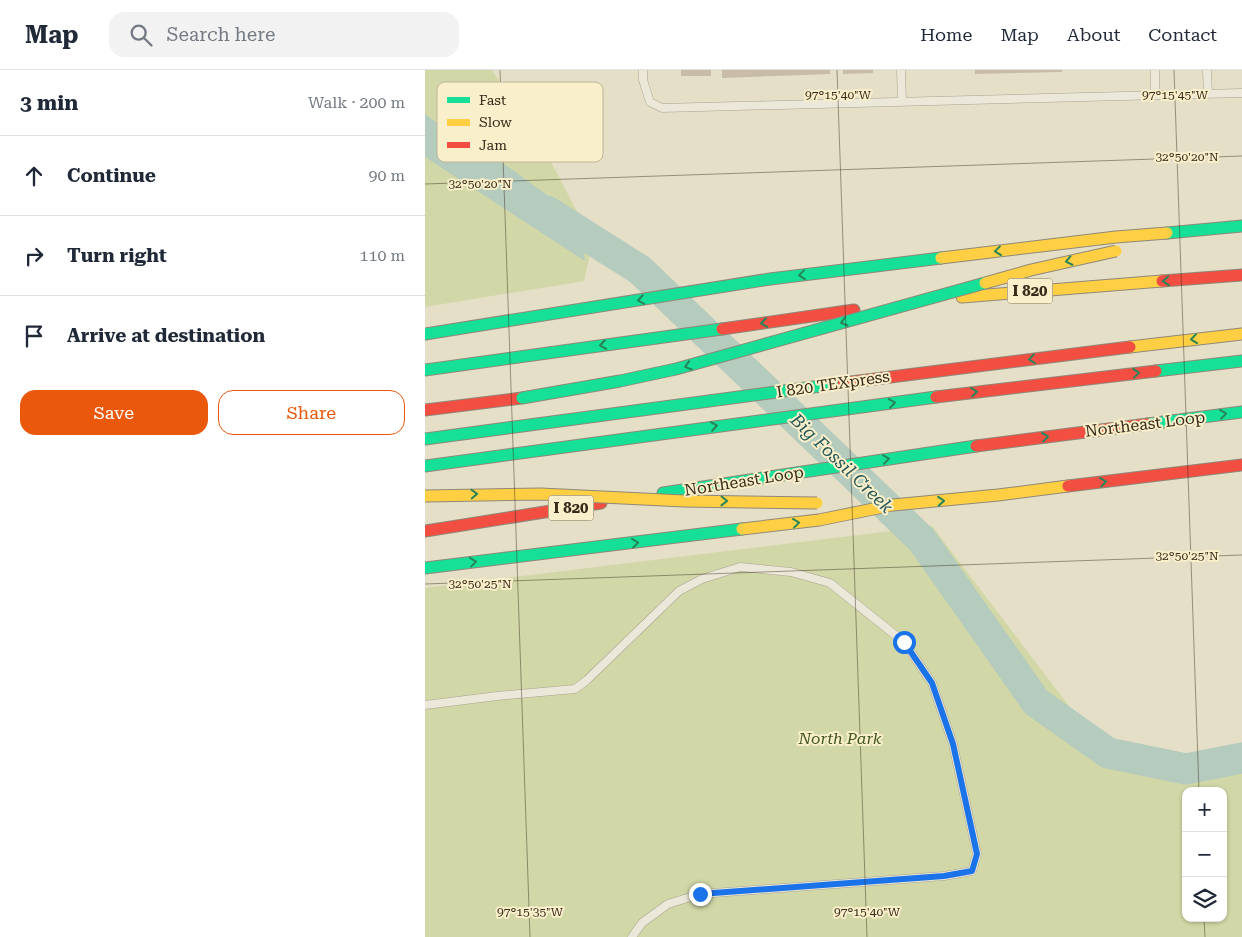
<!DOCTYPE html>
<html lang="en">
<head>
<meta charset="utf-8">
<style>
	body { margin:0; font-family:"Roboto Serif",serif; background:#f2f2f3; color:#1f2937 }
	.controls { position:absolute; right:15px; bottom:15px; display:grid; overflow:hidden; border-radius:10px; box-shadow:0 1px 4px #0004 }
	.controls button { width:45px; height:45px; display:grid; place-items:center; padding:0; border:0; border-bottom:1px solid #e0e1e3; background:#fff; color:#1f2937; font:25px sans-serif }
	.stop { position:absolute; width:15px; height:15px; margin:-11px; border:4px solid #1a73e8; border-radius:50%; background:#fff }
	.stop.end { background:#1a73e8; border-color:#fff; box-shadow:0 1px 5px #0008 }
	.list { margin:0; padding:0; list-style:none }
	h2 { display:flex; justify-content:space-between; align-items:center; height:65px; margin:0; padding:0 20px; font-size:21px }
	h2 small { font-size:16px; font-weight:400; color:#747a83 }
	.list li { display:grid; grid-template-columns:32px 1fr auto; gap:15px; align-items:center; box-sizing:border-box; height:80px; padding:0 20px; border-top:1px solid #e0e1e3 }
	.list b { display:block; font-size:19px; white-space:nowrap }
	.list em { font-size:16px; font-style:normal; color:#747a83 }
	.actions { display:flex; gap:10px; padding:15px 20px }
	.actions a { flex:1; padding:11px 0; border:1px solid #ea580c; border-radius:15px; text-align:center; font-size:18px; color:#ea580c }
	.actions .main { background:#ea580c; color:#fff }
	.icon { flex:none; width:28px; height:28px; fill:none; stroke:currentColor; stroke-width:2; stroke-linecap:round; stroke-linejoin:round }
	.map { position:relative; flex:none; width:817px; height:867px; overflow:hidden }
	header { display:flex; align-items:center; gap:30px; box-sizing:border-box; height:70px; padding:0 25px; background:#fff; border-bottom:1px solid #e0e1e3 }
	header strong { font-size:24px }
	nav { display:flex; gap:28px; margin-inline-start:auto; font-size:18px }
	.search { width:350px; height:45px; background:#f2f2f3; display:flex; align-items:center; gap:12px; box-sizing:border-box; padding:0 18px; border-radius:15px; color:#747a83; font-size:19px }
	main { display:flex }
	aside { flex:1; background:#fff }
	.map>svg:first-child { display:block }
	.green { fill:#d2d7a7; fill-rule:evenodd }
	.water { fill:#b4cbbe }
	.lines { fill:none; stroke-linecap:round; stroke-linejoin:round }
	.river { stroke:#b4cbbe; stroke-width:31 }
	.building { fill:#c9bca7 }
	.lane-casing { stroke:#a9a291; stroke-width:9 }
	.fast-casing { stroke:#8f8878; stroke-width:13 }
	.slow-casing { stroke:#8f8878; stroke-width:13 }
	.jam-casing { stroke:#8f8878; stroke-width:13 }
	.lane { stroke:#ece8d9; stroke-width:8 }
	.fast { stroke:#16e098; stroke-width:11 }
	.slow { stroke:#ffcf43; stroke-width:11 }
	.jam { stroke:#f24e42; stroke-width:11 }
	.fast-bridge-casing { stroke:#8f8878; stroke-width:13; stroke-linecap:butt }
	.slow-bridge-casing { stroke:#8f8878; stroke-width:13; stroke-linecap:butt }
	.fast-bridge { stroke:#16e098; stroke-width:11 }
	.slow-bridge { stroke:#ffcf43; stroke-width:11 }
	.oneway { stroke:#268558 }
	.route { stroke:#1a73e8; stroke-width:6 }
	.ticks { fill:none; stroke:#372a19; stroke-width:1; stroke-opacity:0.45 }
	.labels { text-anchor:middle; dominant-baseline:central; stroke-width:4; stroke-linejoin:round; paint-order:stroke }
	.shield { fill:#f9efca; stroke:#71654e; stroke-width:1 }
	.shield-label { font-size:15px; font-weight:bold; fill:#372a19 }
	.street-label { font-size:16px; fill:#372a19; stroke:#f9efca }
	.park-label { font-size:16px; font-style:italic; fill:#43561e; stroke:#f9efca }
	.water-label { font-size:18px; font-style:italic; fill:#275859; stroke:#f9efca }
	.key { fill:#f9efca; stroke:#bfb495; stroke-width:1 }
	.key-label { font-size:14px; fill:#372a19 }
	.ticks-label { font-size:12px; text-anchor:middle; fill:#372a19; stroke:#f9efca; stroke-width:4; stroke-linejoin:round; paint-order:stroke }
</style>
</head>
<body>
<header>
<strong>Map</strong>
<div class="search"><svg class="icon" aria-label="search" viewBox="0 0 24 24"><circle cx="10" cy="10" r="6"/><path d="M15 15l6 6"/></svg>Search here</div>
<nav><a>Home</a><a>Map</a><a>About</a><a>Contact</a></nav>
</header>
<main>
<aside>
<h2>3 min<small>Walk · 200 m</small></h2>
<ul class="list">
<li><svg class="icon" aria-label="ahead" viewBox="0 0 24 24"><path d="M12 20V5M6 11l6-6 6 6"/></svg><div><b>Continue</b></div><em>90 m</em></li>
<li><svg class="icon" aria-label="right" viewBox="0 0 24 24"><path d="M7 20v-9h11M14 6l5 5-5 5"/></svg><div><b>Turn right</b></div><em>110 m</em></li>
<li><svg class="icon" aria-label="arrive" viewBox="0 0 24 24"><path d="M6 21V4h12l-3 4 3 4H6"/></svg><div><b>Arrive at destination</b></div></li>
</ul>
<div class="actions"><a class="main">Save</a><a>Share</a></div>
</aside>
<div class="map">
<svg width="817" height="867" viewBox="0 0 817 867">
	<rect width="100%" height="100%" fill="#e5dfc7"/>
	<!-- green -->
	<path class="green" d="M0,0H67L126,92L168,172L159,211L0,237Z
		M507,456L682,686L817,692V867H0V518ZM761,721H798V848H761Z"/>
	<!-- water -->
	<path class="water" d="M0,44L12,53L23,66L34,73L64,83L147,143L156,157L160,191L0,87Z"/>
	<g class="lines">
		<!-- river -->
		<path class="river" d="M122,141L215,200L497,470L611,632L683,683L761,699L817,688"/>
	</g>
	<!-- building -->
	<path class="building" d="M256,0H286V6H256Z
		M297,0H405V4L297,8Z
		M418,0H448V3L418,4Z
		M550,0H637V2L550,4Z"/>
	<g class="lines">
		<!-- lane casing -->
		<g class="lane-casing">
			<path id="lane" d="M218,0V10L225,32L237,38L817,23
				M476,0L477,31
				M730,0V25
				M782,0L783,24
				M0,635L72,626L150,619L162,610L254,521L277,509L315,497L366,502L405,513L479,572L507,613L528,674L552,784L547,801L519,806L275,824L243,834L217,853L207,867"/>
		</g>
		<!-- fast casing -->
		<g class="fast-casing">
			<path id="fast" d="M742,163L817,156
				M0,264L345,209L516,188
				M0,300L297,259
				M731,301L817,291
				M723,354L817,342
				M0,369L418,313
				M0,396L511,327
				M238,423L551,376
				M0,498L317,459"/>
		</g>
		<!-- slow casing -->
		<g class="slow-casing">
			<path id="slow" d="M516,188L691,167L742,163
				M537,227L737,211
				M705,277L817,264
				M317,459L394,450L468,435L573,425L643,416"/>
		</g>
		<!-- jam casing -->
		<g class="jam-casing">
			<path id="jam" d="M737,211L817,205
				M297,259L429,240
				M418,313L705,277
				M511,327L731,301
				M0,340L97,328
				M551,376L723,354
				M643,416L817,395
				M0,461L176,433"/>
		</g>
		<!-- lane -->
		<use href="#lane" class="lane"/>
		<!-- fast -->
		<use href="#fast" class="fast"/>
		<!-- slow -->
		<use href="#slow" class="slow"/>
		<!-- jam -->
		<use href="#jam" class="jam"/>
		<!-- fast-bridge casing -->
		<g class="fast-bridge-casing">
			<path id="fast-bridge" d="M97,328L195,311L251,299L560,213"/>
		</g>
		<!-- slow-bridge casing -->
		<g class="slow-bridge-casing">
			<path id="slow-bridge" d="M560,213L606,200L691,181
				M0,426L116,424L259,431L392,433"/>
		</g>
		<!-- fast-bridge -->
		<use href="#fast-bridge" class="fast-bridge"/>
		<!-- slow-bridge -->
		<use href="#slow-bridge" class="slow-bridge"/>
	</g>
	<!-- one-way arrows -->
	<defs><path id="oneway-chevron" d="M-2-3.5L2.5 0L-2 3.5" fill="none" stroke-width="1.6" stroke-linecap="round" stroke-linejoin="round" transform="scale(1.25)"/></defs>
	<g class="oneway">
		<use href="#oneway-chevron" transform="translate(573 181) rotate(173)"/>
		<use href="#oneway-chevron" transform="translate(644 191) rotate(168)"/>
		<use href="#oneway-chevron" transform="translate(377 205) rotate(173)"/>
		<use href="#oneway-chevron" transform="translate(741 211) rotate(176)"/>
		<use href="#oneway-chevron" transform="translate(216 230) rotate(171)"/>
		<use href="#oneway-chevron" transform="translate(419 252) rotate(164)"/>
		<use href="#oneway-chevron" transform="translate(339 253) rotate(172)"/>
		<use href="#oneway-chevron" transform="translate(769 269) rotate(173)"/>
		<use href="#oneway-chevron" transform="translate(178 275) rotate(172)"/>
		<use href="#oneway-chevron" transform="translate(607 289) rotate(173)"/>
		<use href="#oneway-chevron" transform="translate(263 296) rotate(164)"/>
		<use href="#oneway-chevron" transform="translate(711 303) rotate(-7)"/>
		<use href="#oneway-chevron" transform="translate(549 322) rotate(-7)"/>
		<use href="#oneway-chevron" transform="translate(467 333) rotate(-8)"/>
		<use href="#oneway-chevron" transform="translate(798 344) rotate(-7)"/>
		<use href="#oneway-chevron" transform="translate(289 356) rotate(-8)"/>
		<use href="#oneway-chevron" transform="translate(620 367) rotate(-7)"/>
		<use href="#oneway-chevron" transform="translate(461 389) rotate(-8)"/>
		<use href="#oneway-chevron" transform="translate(678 412) rotate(-7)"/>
		<use href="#oneway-chevron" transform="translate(49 424) rotate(-2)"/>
		<use href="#oneway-chevron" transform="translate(299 431) rotate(1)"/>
		<use href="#oneway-chevron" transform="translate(516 431) rotate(-5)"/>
		<use href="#oneway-chevron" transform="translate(371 453) rotate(-7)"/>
		<use href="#oneway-chevron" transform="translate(210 473) rotate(-7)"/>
		<use href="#oneway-chevron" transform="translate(48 492) rotate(-7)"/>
	</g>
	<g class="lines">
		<!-- route -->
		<path class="route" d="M275,824L519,806L547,801L552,784L528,674L507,613L479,572"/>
	</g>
	<!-- ticks -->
	<path class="ticks" d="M75,0L105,867M412,0L442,867M749,0L774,721M0,114L817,86M0,514L817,485M779,848L780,867"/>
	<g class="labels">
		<!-- shield labels -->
		<g class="shield">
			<rect x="582.5" y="208.5" width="45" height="25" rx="4"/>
			<rect x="123.5" y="425.5" width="45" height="25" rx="4"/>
		</g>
		<g class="shield-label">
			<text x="605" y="221">I 820</text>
			<text x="146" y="438">I 820</text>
		</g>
		<!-- street labels -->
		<g class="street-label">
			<text transform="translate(408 314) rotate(-8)">I 820 TEXpress</text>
			<text transform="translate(720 354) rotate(-7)">Northeast Loop</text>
			<text transform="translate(319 411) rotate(-9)">Northeast Loop</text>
		</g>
		<!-- park labels -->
		<g class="park-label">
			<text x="415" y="668">North Park</text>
		</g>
		<!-- water labels -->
		<g class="water-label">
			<text transform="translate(417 393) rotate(44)">Big Fossil Creek</text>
		</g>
	</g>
	<!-- legend -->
	<rect x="12" y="12" width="166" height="80" rx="8" class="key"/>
	<rect x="22" y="27" width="23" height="6" fill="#16e098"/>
	<rect x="22" y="49" width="23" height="7" fill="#ffcf43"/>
	<rect x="22" y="72" width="23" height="6" fill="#f24e42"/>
	<g class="key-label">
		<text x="54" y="35">Fast</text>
		<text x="54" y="57">Slow</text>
		<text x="54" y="80">Jam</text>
	</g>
	<g class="ticks-label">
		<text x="413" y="29">97°15'40"W</text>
		<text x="750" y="29">97°15'45"W</text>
		<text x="762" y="91">32°50'20"N</text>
		<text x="55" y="118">32°50'20"N</text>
		<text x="762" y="490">32°50'25"N</text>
		<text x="55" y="518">32°50'25"N</text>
		<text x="105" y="846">97°15'35"W</text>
		<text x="442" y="846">97°15'40"W</text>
	</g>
</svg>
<div class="controls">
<button>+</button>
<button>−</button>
<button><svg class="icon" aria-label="layers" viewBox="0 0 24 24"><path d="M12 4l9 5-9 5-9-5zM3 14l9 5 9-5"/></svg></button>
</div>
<div class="stop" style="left:479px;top:572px"></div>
<div class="stop end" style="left:275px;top:824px"></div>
</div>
</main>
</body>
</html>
